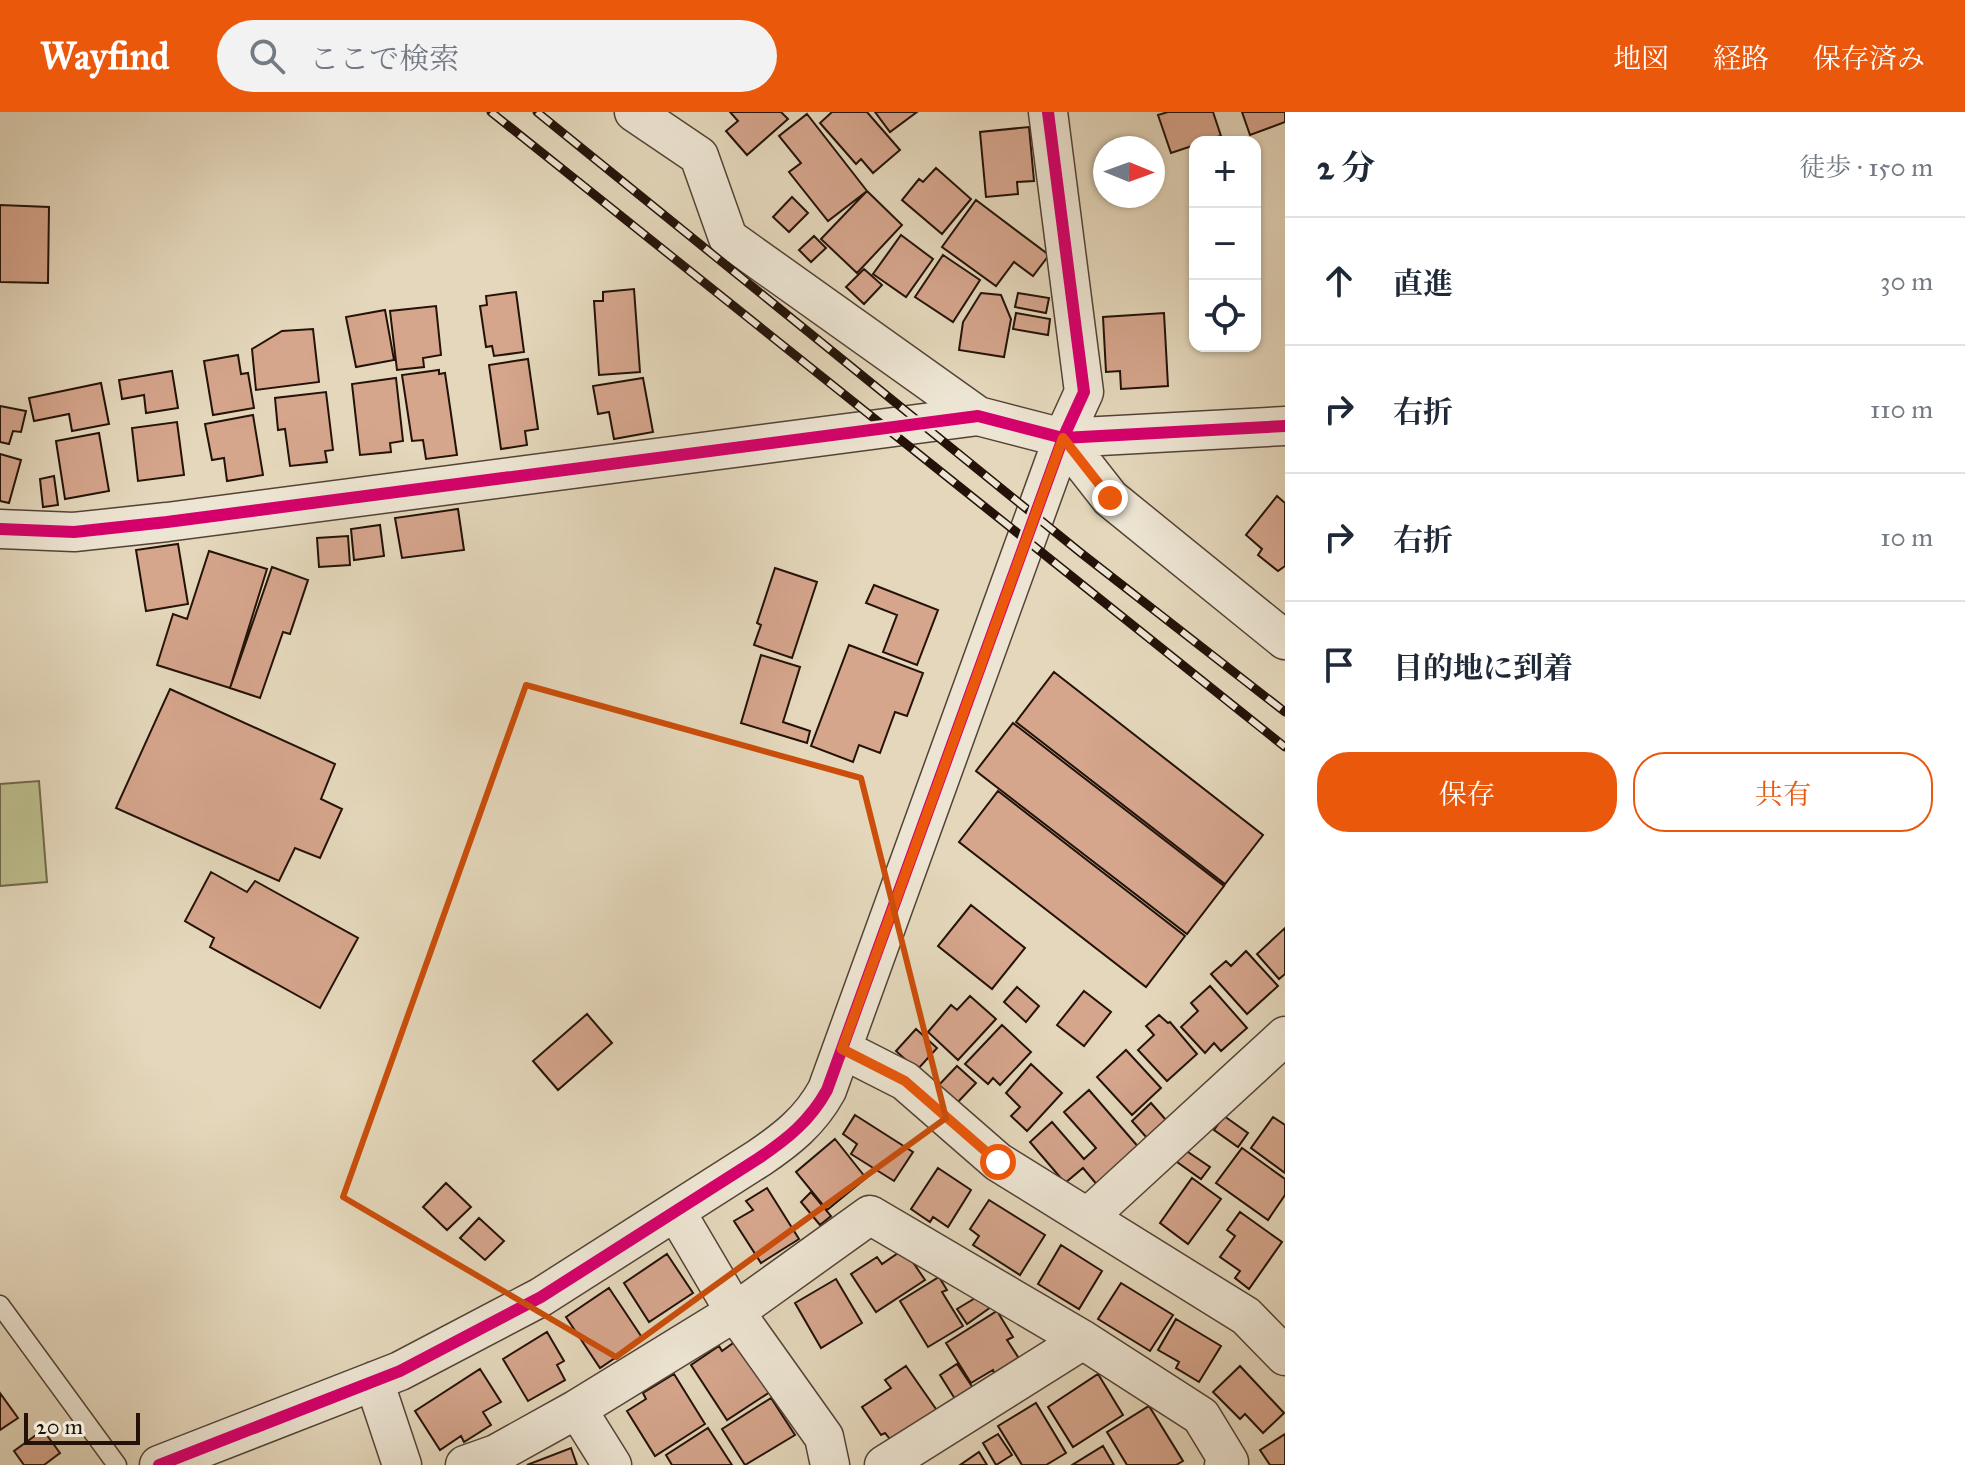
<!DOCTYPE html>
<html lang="ja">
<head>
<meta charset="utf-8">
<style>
	body { margin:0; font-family:"IM FELL Great Primer","Noto Serif JP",serif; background:#f2f2f3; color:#1f2937 }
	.controls { position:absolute; right:24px; top:24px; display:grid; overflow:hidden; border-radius:16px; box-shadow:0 2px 6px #0004 }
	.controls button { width:72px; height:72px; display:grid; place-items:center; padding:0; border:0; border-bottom:2px solid #e0e1e3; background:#fff; color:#1f2937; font:40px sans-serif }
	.compass { position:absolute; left:1093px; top:24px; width:72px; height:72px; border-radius:50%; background:#fff; box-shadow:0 2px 6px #0004; rotate:91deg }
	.scale { position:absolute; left:24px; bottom:20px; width:116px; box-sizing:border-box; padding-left:8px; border:4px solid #241208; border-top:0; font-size:22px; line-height:28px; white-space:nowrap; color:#241208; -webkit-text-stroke:6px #ede5d3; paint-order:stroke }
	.stop { position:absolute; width:24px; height:24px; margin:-18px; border:6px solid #ea580c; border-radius:50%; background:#fff }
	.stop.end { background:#ea580c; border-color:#fff; box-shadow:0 2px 8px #0008 }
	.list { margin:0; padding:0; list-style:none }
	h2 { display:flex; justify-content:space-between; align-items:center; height:104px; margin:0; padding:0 32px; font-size:34px }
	h2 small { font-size:26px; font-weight:400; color:#747a83 }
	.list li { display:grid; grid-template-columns:52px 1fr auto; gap:24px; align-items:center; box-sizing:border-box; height:128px; padding:0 32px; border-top:2px solid #e0e1e3 }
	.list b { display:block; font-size:30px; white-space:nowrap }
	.list em { font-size:26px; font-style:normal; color:#747a83 }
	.actions { display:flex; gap:16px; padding:24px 32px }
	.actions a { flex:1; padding:18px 0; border:2px solid #ea580c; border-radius:32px; text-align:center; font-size:28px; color:#ea580c }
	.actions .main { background:#ea580c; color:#fff }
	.icon { flex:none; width:44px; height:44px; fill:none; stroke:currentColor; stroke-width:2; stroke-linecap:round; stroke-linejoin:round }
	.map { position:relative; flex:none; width:1285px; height:1353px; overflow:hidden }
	header { display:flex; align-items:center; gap:48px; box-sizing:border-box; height:112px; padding:0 40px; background:#ea580c; color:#fff }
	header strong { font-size:38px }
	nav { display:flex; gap:44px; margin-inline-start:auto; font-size:28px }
	.search { width:560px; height:72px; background:#f2f2f3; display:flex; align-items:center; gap:20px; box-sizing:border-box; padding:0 28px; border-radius:44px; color:#747a83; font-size:30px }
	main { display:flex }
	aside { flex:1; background:#fff }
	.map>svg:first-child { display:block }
	.green { fill:#bcbc8b; stroke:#70674a; stroke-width:2 }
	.building { fill:#d5a58c; stroke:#241208; stroke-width:2 }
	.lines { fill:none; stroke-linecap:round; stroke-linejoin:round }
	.service-casing { stroke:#544335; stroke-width:21 }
	.minor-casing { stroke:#544335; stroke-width:41 }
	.service { stroke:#ede5d3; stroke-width:18 }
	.minor { stroke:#ede5d3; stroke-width:38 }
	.rail-casing { stroke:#241208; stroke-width:9 }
	.rail { stroke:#ede5d3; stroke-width:6; stroke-dasharray:18; stroke-linecap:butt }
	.cycleway-casing { stroke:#ede5d3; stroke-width:17 }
	.cycleway { stroke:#d6006c; stroke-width:12 }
	.route { stroke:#ea580c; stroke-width:10 }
	.marked { fill:none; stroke:#cb4e0b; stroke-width:6; stroke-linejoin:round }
</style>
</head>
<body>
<header>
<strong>Wayfind</strong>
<div class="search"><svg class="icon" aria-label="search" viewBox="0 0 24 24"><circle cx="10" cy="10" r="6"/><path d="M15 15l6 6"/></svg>ここで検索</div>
<nav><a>地図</a><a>経路</a><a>保存済み</a></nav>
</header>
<main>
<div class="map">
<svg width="1285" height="1353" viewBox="0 0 1285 1353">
	<rect width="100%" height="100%" fill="#e4d7bb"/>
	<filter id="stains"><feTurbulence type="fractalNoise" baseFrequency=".0025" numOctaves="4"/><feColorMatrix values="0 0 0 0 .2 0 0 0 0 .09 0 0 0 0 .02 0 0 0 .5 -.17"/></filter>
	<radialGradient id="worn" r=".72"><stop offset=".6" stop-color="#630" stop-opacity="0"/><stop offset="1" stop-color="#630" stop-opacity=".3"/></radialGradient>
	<!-- green -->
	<path class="green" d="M39,669L47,770L0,774V672Z"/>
	<!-- building -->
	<path class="building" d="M730,0H781L788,7L747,43L726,19L738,9Z
		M832,0H867L900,38L873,61L861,47L856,52L820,11Z
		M875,0H917L890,20Z
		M1168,0H1213L1221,24L1195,30V33L1171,41L1158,3Z
		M1242,0H1285V10L1250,23Z
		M807,2L867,79L828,109L789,60L801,51L779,24Z
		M1029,15L1034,69L1017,70L1018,82L986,85L980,20Z
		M936,56L971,87L942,122L902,88L919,67L923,70Z
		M867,79L902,113L857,161L821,127Z
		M792,85L808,101L789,120L773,105Z
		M976,88L1049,143L1033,164L1014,150L996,174L942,135Z
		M0,93L49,95L48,171L0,170Z
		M901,123L933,147L906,185L873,162Z
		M814,124L826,136L811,150L799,138Z
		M943,143L980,168L953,210L915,185Z
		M864,157L882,173L864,192L846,175Z
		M634,177L640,260L599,263L594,189H603V180Z
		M516,180L524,240L494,244L492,234L486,235L480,194L487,193L486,184Z
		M981,181L1001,183L1011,207L1004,245L959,238L963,210Z
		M1018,181L1049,186L1046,201L1015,195Z
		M436,194L441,243L423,246L424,255L397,258L390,199Z
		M385,198L394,248L356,255L346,205Z
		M1016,201L1050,207L1048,223L1013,217Z
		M1164,201L1168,274L1121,277L1120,259L1106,260L1103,205Z
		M313,217L319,270L256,278L252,237L282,219Z
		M238,243L241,262L248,261L254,296L213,303L204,249Z
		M528,247L538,317L525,319L527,333L501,337L489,253Z
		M439,258V262L445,261L457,343L426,347L423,328L412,329L402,263Z
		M172,259L178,296L146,301L144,283L122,287L119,268Z
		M396,266L403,329L390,331L391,340L360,343L352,272Z
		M643,266L653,320L614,327L609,300L598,302L593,274Z
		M101,271L109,312L72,319L69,302L34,309L29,286Z
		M326,280L333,338L325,339L327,350L290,354L285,317L278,318L275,286Z
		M0,294L26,299L21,320L13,319L9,332L0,330Z
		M253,303L263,363L227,369L224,346L212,348L205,312Z
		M177,310L184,363L138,369L132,316Z
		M99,321L109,379L65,387L56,329Z
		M0,342L21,348L9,391L0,389Z
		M54,364L58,393L43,395L40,367Z
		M1277,384L1285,391V454L1278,459L1258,443L1262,437L1246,423Z
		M458,397L464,438L402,446L395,406Z
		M380,413L384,444L354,448L351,417Z
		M348,424L350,453L319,455L317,426Z
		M178,432L188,492L146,499L136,438Z
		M209,439L267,457L230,576L157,553L173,502L187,507Z
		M272,455L308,468L290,522L283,520L260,586L230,576Z
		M775,456L817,470L792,546L754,533L761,513L757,511Z
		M874,473L938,498L917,553L883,540L897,503L866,491Z
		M849,533L923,561L907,604L895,600L880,641L859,633L853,650L811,634Z
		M761,543L800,555L783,610L810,619L807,631L741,611Z
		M1054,560L1263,723L1225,772L1016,610Z
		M170,577L335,652L321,687L342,697L320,746L295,736L279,769L116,696Z
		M1013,611L1224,774L1187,822L976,659Z
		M998,679L1185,824L1146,875L959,730Z
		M211,760L247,780L255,769L358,826L320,896L210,835L214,826L185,809Z
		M971,793L1025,836L992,877L938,834Z
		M1285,816V862L1279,867L1257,842Z
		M1246,839L1278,874L1247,902L1211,862L1226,849L1231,854Z
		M1210,874L1247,916L1221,939L1214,931L1205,941L1181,915L1198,899L1191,891Z
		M1017,875L1039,894L1026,910L1004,890Z
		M1084,879L1111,900L1084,934L1057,913Z
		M970,884L996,907L958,948L928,920L951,893L957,898Z
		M587,902L612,931L558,978L533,949Z
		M1159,903L1168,911L1170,910L1197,942L1167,969L1138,938L1154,923L1146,914Z
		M1002,913L1031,940L1000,973L993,966L988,972L965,952Z
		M916,917L937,936L917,958L896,939Z
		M1126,938L1161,976L1132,1003L1097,965Z
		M1031,952L1062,981L1027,1019L1011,1004L1020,995L1006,981Z
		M957,954L976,971L956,992L937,975Z
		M1089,978L1141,1038L1099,1075L1083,1056L1065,1071L1030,1030L1052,1010L1084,1047L1096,1036L1064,1000Z
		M1151,991L1166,1008L1147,1026L1132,1009Z
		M855,1003L913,1040L894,1069L851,1042L857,1032L843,1022Z
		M1224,1004L1248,1021L1238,1035L1214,1018Z
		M1273,1005L1285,1013V1061L1251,1036Z
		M835,1027L866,1066L827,1098L796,1060Z
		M1242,1036L1285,1067V1083L1268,1108L1216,1071Z
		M1185,1038L1210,1055L1201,1067L1177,1050Z
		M938,1056L971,1078L948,1115L933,1105L930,1110L911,1097Z
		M1192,1066L1221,1087L1188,1132L1160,1111Z
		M446,1071L471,1095L447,1118L423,1095Z
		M767,1076L799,1127L761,1151L734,1109L753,1098L746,1089Z
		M811,1080L831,1104L820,1113L801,1090Z
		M989,1088L1045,1123L1020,1163L973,1133L979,1124L970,1117Z
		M1240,1100L1282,1130L1249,1177L1235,1166L1240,1159L1220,1145L1235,1124L1227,1118Z
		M479,1106L504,1129L485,1148L460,1126Z
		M1061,1133L1102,1159L1079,1197L1038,1172Z
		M904,1137L925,1168L876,1200L851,1162L877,1145L882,1152Z
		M667,1142L693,1181L649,1210L624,1171Z
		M939,1165L947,1178L942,1180L963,1214L928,1235L900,1189Z
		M836,1167L862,1211L821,1236L795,1191Z
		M1121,1171L1173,1203L1150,1239L1098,1207Z
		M609,1176L643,1227L600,1256L566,1205Z
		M982,1182L991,1195L967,1212L957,1197Z
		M997,1199L1013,1225L1007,1228L1020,1248L995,1263L993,1258L971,1271L946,1231Z
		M1176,1207L1221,1234L1199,1270L1176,1256L1179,1250L1158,1238Z
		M547,1220L564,1249L557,1253L565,1268L528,1289L503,1247Z
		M736,1229L770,1280L727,1308L691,1253L719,1234L722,1239Z
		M957,1252L973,1276L955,1287L940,1263Z
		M906,1254L938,1300L893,1331L885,1321L881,1323L862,1295L891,1276L885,1268Z
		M1240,1254L1284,1301L1263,1321L1245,1302L1240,1307L1213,1280Z
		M480,1257L501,1290L483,1300L491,1313L464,1330L461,1324L440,1338L415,1299Z
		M674,1262L705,1312L655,1344L627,1299L646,1287L643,1281Z
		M1098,1262L1123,1303L1073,1335L1048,1295Z
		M0,1281L18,1306L0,1318Z
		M771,1286L795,1323L745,1353L722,1317Z
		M1036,1291L1066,1341L1046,1353H1022L998,1314Z
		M1149,1294L1183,1349L1176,1353H1127L1107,1320Z
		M708,1316L732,1353H672L666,1343Z
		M43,1318L60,1341L44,1353H24L14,1339Z
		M998,1322L1012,1343L996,1353L983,1331Z
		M1285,1322V1353H1270L1260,1338Z
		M1103,1334L1114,1353H1072Z
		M571,1336L577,1353H527Z
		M979,1340L987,1353H960Z"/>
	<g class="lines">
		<!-- service casing -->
		<g class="service-casing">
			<path id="service" d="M0,1193L117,1353"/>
		</g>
		<!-- minor casing -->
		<g class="minor-casing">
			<path id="minor" d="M634,0L699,44L728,126L978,304
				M1063,326L1110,386L1285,528
				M0,417L74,420L167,410L978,304L1063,326L1285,314
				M842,937L905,969L998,1050L1246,1204L1285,1244
				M676,1100L735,1200L824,1325L830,1353
				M1088,1105L1285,924
				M374,1269L402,1353
				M577,1297L612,1353
				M159,1353L400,1259L541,1185L759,1046C787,1027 810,1009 827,978L1063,326L1084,280L1048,0
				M465,1353L496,1342L577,1297L735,1200L870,1103L1083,1228L1201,1304L1229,1350L1224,1353
				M884,1353L1083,1228"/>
		</g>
		<!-- service -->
		<use href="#service" class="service"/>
		<!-- minor -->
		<use href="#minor" class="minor"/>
		<!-- rail casing -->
		<g class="rail-casing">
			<path id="rail" d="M491,0L1285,635
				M537,0L1081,441L1285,600"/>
		</g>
		<!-- rail -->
		<use href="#rail" class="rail"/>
		<!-- cycleway casing -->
		<g class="cycleway-casing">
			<path id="cycleway" d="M0,417L74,420L167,410L978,304L1063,326L1285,314
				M159,1353L400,1259L541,1185L759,1046C787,1027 810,1009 827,978L1063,326L1084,280L1048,0"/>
		</g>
		<!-- cycleway -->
		<use href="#cycleway" class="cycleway"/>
	</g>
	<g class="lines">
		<!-- route -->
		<path class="route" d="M998,1050L905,969L842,937L1063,326L1110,386"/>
	</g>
	<!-- marked area -->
	<path class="marked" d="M526,573L861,666L946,1006L616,1245L343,1085Z"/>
	<rect width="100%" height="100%" filter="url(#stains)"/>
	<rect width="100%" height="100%" fill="url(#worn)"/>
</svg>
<div class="controls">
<button>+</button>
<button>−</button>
<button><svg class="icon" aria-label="locate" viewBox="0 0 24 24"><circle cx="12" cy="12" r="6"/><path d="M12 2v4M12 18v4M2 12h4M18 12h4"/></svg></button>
</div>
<svg class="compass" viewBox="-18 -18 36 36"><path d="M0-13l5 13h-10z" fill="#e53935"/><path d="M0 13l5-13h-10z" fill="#747a83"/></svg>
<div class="scale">20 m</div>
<div class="stop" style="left:998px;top:1050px"></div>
<div class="stop end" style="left:1110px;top:386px"></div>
</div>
<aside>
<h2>2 分<small>徒歩 · 150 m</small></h2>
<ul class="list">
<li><svg class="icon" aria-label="ahead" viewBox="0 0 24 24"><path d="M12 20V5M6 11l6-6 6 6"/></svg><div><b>直進</b></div><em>30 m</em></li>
<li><svg class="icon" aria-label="right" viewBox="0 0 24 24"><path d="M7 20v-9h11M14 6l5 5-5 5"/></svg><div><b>右折</b></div><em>110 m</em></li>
<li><svg class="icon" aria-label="right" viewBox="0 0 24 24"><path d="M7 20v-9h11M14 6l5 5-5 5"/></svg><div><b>右折</b></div><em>10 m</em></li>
<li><svg class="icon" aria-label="arrive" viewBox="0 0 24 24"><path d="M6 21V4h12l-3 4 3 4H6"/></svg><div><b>目的地に到着</b></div></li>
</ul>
<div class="actions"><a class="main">保存</a><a>共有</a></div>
</aside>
</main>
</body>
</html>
